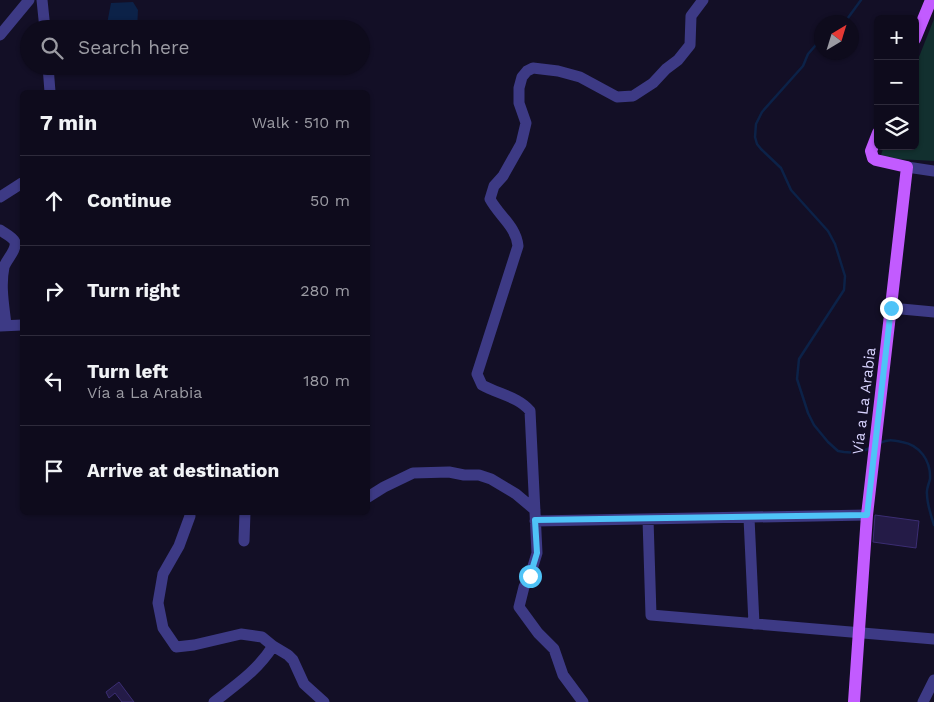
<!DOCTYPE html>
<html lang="en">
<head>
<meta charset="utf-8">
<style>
	body { margin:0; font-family:"Work Sans",sans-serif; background:#1c1929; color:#f1f3f6 }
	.controls { position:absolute; right:15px; top:15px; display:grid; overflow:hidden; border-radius:8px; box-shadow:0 1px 4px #0004 }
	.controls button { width:45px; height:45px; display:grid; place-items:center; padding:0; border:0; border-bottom:1px solid #2e2b3b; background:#0e0b1c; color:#f1f3f6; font:25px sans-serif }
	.compass { position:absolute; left:814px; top:15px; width:45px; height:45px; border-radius:50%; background:#0e0b1c; box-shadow:0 1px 4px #0004; rotate:38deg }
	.stop { position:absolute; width:15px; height:15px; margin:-11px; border:4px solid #4fc3f7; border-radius:50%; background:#fff }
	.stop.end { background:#4fc3f7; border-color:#fff; box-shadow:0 1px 5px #0008 }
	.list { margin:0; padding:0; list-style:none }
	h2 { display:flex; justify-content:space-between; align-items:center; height:65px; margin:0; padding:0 20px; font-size:21px }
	h2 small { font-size:16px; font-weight:400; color:#9b9ba3 }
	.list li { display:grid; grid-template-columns:32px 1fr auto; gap:15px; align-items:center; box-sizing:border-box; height:90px; padding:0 20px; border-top:1px solid #2e2b3b }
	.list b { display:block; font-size:19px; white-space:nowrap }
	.list p { margin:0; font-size:16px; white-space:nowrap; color:#9b9ba3 }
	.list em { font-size:16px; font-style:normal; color:#9b9ba3 }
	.icon { flex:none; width:28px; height:28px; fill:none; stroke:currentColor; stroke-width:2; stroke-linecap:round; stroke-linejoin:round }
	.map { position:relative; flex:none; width:934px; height:702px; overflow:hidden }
	.search { position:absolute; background:#0e0b1c; box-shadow:0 1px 4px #0004; left:20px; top:20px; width:350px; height:55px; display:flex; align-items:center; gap:12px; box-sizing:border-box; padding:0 18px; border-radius:28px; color:#9b9ba3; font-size:19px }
	.panel { position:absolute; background:#0e0b1c; box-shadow:0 1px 4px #0004; left:20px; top:90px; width:350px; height:425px; border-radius:8px }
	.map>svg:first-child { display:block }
	.green { fill:#12302f }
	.water { fill:#0c2248 }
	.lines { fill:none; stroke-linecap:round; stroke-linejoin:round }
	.stream { stroke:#0c2248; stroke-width:2.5 }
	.building { fill:#241b47; stroke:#3b2d73 }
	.minor { stroke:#3d3a85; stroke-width:11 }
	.major { stroke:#c25bff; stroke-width:12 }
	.route { stroke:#4fc3f7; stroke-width:6 }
	.labels { text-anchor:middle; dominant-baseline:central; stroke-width:4; stroke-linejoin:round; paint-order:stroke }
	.street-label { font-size:15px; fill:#d9d4ff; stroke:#130f26 }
</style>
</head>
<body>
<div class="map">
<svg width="934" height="702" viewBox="0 0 934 702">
	<rect width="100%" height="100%" fill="#130f26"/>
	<!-- green -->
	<path class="green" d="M934,19V161L880,158L884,146H915V67Z"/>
	<!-- water -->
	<path class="water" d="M133,2L138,10L137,29H106L111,3Z"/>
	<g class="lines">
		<!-- stream -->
		<path class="stream" d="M845,22L861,0
			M822,38L808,54L803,66L762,112L756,124L755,137L757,144L761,149L781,168L791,190L828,231L835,244L845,276L844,290L799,359L797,379L808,413L814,425L828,442L838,451L844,452L858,453L870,448
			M880,443C888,439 893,440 902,442C920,445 931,461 930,479C929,484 926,489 927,494C927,504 931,516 934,525"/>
	</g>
	<!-- building -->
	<path class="building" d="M875,515L919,521L916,548L873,542Z
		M119,682L134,702H122L115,693L109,698L106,692Z"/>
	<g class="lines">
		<!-- minor -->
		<path class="minor" d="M42,0L45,29
			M0,35L29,0
			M48,66L50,92
			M907,167L934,171
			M0,197L22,183
			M0,230C4,233 13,237 15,242C17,250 6,260 4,267C0,286 4,306 6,325
			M891,308L934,312
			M0,326L22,325
			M368,497L384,487L413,473L449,472L464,475H479L491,479L516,494L535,510
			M189,512L190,516L179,546L163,574L158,603L163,628L176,647L194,645L241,634L262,637L273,646L288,655L293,660L304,684L324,702
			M749,518L754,624
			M648,519L651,615L934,639
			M535,521L867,515
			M244,541L245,512
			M214,702C236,685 258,670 273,646
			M583,702L563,675L554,649L538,633L519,607L524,587L530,576L537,553L530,411C519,397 498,394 482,385L477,374L518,246C516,226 499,216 490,199L494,186L503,176L521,144L526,123L519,103V88L522,77L527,71L533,68L558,71L580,77L617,97L633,96L653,83L666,69L678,60L690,45L691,16L703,0
			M923,702L934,680"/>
		<!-- major -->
		<path class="major" d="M915,39L931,0
			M854,702L867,515L907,167L876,160L873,158L871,151L878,133"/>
	</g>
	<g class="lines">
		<!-- route -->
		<path class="route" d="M530,576L537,553L535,520L867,515L891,308"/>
	</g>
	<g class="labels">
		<!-- street labels -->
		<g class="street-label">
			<text transform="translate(864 401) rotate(-83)">Vía a La Arabia</text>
		</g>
	</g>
</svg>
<div class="controls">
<button>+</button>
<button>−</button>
<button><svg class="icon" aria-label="layers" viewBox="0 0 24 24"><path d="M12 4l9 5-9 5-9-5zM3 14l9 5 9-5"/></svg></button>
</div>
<svg class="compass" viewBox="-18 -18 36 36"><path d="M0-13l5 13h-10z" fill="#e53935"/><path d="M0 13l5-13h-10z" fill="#9b9ba3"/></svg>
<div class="stop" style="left:530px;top:576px"></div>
<div class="stop end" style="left:891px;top:308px"></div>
<div class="search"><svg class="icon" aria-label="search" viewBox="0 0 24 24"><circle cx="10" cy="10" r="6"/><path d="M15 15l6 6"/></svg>Search here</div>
<section class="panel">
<h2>7 min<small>Walk · 510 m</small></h2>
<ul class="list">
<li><svg class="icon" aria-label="ahead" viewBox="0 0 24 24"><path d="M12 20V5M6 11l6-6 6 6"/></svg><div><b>Continue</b></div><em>50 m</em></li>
<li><svg class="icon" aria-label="right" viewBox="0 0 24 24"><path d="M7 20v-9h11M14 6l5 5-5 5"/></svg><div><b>Turn right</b></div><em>280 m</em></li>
<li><svg class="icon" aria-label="left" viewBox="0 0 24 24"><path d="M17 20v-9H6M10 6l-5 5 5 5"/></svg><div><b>Turn left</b><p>Vía a La Arabia</p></div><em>180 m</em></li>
<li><svg class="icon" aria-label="arrive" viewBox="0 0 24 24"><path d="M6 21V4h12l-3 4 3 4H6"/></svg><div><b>Arrive at destination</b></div></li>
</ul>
</section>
</div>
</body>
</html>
